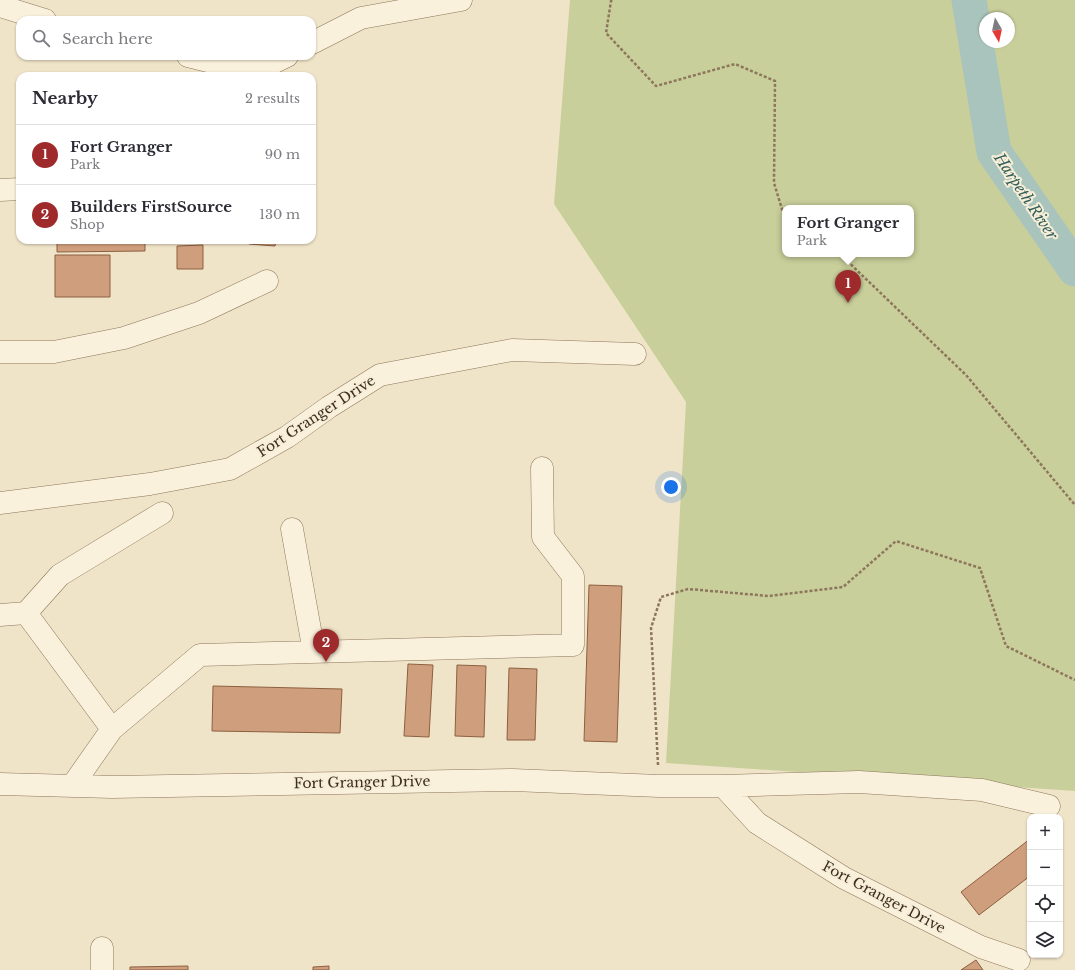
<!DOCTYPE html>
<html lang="en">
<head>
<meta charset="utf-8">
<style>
	body { margin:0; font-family:"Libre Baskerville",serif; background:#f7f7f7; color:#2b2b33 }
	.controls { position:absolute; right:12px; bottom:12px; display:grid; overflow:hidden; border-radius:8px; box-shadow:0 1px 3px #0004 }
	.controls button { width:36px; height:36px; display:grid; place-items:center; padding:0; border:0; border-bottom:1px solid #e1e1e2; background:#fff; color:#2b2b33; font:20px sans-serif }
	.compass { position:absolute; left:979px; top:12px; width:36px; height:36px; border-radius:50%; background:#fff; box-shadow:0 1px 3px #0004; rotate:171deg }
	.you { position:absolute; left:671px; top:487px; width:14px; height:14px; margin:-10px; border:3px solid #fff; border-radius:50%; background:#1a73e8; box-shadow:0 0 0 6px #1a73e833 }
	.badge { display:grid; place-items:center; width:26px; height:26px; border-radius:50%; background:#9e2a2b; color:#fff; font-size:13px; font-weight:700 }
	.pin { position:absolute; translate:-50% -33px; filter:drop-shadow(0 1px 2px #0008) }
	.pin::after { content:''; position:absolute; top:21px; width:14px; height:12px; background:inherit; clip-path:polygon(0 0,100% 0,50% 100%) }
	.popup { position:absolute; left:782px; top:205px; width:132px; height:52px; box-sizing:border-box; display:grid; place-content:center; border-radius:8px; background:#fff; filter:drop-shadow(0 1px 3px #0005); font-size:13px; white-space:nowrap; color:#7c7c81 }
	.popup b { font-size:15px; color:#2b2b33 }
	.popup::after { content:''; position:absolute; left:50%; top:100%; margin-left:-8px; border:8px solid transparent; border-top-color:#fff }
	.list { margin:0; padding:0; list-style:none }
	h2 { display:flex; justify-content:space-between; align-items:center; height:52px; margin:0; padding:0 16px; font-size:17px }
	h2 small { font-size:13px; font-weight:400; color:#7c7c81 }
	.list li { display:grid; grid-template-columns:26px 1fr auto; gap:12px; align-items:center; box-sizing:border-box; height:60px; padding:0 16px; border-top:1px solid #e1e1e2 }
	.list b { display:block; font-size:15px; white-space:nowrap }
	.list p { margin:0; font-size:13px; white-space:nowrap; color:#7c7c81 }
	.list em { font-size:13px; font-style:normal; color:#7c7c81 }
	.icon { flex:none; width:22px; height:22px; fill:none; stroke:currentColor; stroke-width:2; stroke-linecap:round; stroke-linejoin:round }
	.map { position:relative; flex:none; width:1075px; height:970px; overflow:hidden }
	.search { position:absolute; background:#fff; box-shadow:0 1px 3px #0004; left:16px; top:16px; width:300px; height:44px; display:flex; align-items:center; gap:10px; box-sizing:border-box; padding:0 14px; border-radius:12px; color:#7c7c81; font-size:15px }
	.panel { position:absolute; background:#fff; box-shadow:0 1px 3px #0004; left:16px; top:72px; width:300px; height:172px; border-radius:12px }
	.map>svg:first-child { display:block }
	.green { fill:#c9cf9b; fill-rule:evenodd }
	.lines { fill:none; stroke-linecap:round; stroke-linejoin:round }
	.river { stroke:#a9c4bc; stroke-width:35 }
	.building { fill:#cf9f7d; stroke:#8d5f41 }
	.minor-casing { stroke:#8d765c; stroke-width:23 }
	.path { stroke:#8d765c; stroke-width:2.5; stroke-dasharray:3 2; stroke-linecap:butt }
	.minor { stroke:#faf1dc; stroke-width:22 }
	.labels { text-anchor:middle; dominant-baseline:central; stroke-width:4; stroke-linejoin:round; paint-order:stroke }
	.street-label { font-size:14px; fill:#3d2e20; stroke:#f7eed8 }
	.water-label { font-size:15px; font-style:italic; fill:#2f5d5a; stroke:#f7eed8 }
</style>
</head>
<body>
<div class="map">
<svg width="1075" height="970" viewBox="0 0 1075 970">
	<rect width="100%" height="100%" fill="#f0e4c8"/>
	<!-- green -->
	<path class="green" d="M570,0H1075V791L666,763L686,402L554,204ZM985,18H1009V42H985ZM785,208H911V254H785Z"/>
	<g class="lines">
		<!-- river -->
		<path class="river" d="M969,0L994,152L1075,269"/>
	</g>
	<!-- building -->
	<path class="building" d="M57,240H145V251L57,252Z
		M249,240H276L275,246L249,244Z
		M203,245V269H177V246Z
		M55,255H110V297H55Z
		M589,585L622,586L617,742L584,741Z
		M408,664L433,665L429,737L404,736Z
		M457,665L486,666L484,737L455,736Z
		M509,668L537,669L535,740H507Z
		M213,686L342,689L340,733L212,731Z
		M1030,839V876L979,915L961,892Z
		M976,960L983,970H961Z
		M188,966V970H130V967Z
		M329,966V970H313V967Z"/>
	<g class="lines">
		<!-- minor casing -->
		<g class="minor-casing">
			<path id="minor" d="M0,6L45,20
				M312,43L361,18L461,0
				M188,56L216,63H273L287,56
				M0,190L20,189
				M0,352H54L124,338L199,313L267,281
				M0,503L150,484L230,469L287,437L329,407L380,375L512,350L635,354
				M292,529L314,652
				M26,613L112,729L72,786
				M0,615L26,613L60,575L162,513
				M112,729L200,655L573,645V576L543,537L542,468
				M0,784L112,787L513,780L659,786H723L757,823L844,878L981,947L1019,960
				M723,786L859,782L982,790L1049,806
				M102,948V970"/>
		</g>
		<!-- path -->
		<path class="path" d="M612,0L611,1L606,33L656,86L735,64L775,81L774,183L785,219
			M840,254L966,375L1075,505
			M658,765L651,628L661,597L688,589L769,596L843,587L896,541L980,568L1006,646L1075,680"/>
		<!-- minor -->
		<use href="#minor" class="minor"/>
	</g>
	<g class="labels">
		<!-- street labels -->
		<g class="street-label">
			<text transform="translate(316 416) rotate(-33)">Fort Granger Drive</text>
			<text transform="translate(362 782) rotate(-1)">Fort Granger Drive</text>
			<text transform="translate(884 897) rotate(28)">Fort Granger Drive</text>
		</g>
		<!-- water labels -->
		<g class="water-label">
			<text transform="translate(1026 196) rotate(56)">Harpeth River</text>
		</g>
	</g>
</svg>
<div class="controls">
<button>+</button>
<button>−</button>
<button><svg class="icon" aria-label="locate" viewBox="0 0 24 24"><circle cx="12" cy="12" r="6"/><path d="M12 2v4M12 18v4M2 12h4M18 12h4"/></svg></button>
<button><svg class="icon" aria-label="layers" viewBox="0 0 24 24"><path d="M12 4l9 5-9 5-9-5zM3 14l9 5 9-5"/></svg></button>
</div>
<svg class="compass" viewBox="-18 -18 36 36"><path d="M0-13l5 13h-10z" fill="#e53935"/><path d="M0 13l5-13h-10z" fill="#7c7c81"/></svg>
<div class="you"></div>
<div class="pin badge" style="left:848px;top:303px">1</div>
<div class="popup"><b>Fort Granger</b>Park</div>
<div class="pin badge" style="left:326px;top:662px">2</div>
<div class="search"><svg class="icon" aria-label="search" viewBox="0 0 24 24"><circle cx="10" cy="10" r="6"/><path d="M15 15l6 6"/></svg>Search here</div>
<section class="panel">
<h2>Nearby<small>2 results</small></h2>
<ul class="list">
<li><span class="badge">1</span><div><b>Fort Granger</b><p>Park</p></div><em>90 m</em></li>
<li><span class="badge">2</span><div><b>Builders FirstSource</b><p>Shop</p></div><em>130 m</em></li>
</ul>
</section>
</div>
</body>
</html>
